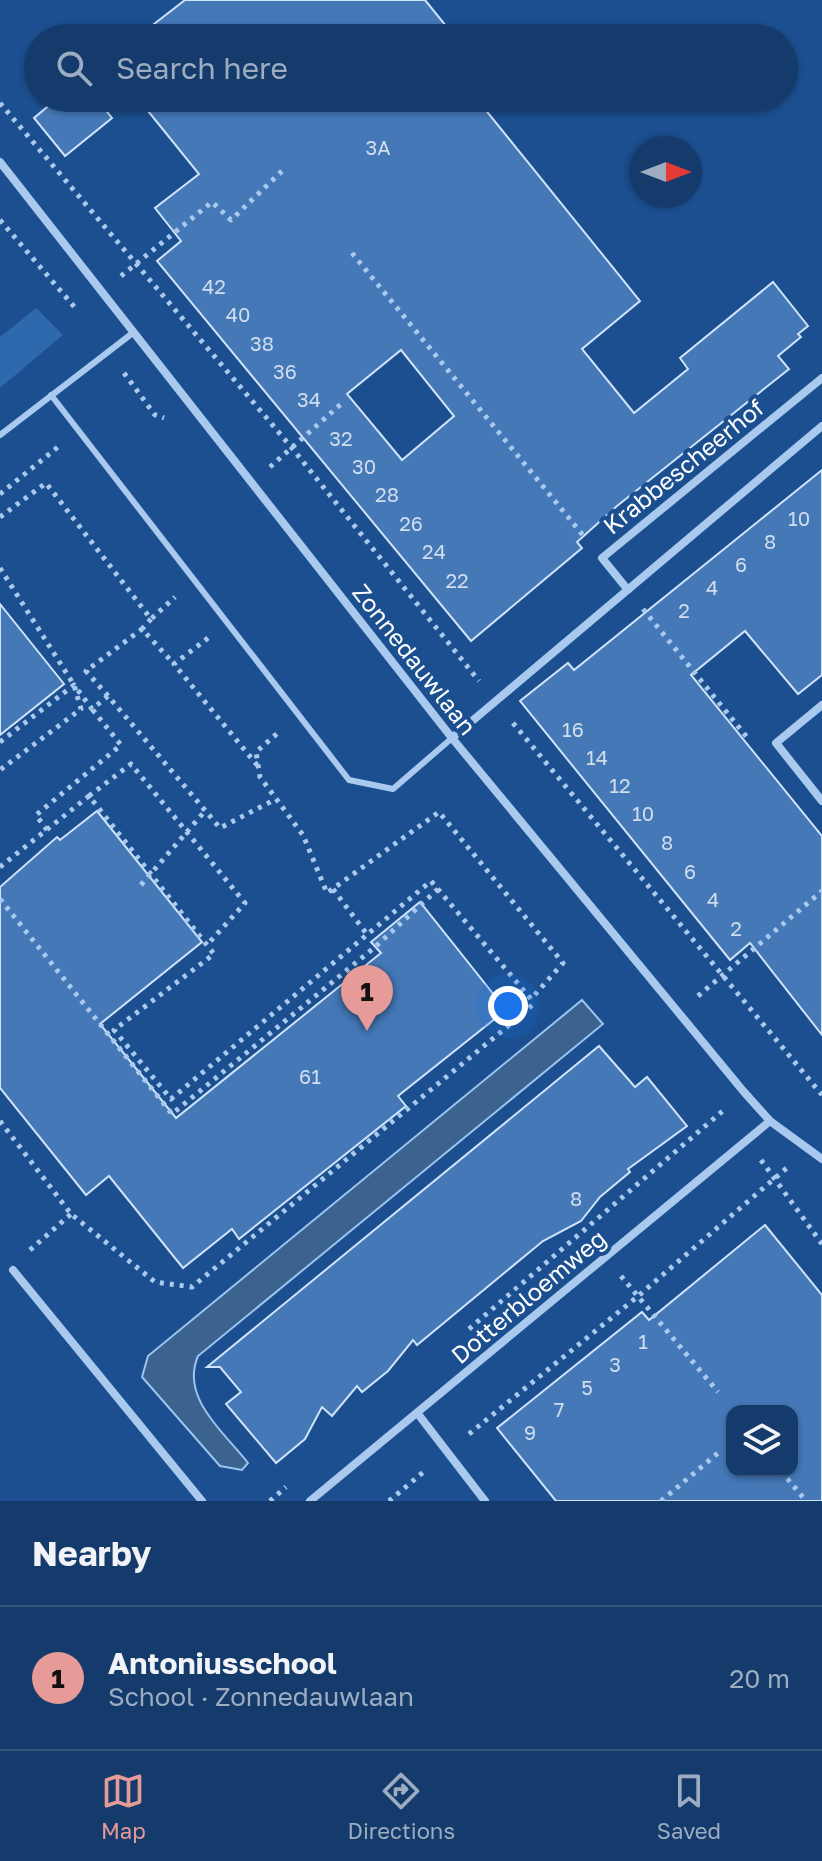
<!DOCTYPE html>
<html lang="en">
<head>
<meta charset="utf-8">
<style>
	body { margin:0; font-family:"Golos Text",sans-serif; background:#214673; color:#f1f3f6 }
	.controls { position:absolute; right:24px; bottom:24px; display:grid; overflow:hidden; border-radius:16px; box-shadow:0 2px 6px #0004 }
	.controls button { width:72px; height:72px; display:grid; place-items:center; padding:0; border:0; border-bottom:2px solid #33557e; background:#143b6b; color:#f1f3f6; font:40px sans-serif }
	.compass { position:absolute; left:630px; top:136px; width:72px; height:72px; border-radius:50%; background:#143b6b; box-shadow:0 2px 6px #0004; rotate:90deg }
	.you { position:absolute; left:508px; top:1006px; width:28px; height:28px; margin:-20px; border:6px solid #fff; border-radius:50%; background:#1a73e8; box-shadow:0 0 0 12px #1a73e833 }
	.badge { display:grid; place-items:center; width:52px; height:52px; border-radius:50%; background:#e69b98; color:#111; font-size:26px; font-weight:700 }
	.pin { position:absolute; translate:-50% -66px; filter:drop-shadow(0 2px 4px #0008) }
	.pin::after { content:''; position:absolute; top:42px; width:28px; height:24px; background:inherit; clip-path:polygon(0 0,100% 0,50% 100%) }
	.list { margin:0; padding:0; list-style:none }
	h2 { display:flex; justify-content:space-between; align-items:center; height:104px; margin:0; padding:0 32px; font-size:34px }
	h2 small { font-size:26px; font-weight:400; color:#9dadc1 }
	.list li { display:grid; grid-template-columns:52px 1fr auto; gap:24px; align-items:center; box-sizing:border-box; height:144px; padding:0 32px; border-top:2px solid #33557e }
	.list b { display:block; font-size:30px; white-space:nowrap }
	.list p { margin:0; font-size:26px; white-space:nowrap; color:#9dadc1 }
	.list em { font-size:26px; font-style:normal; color:#9dadc1 }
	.icon { flex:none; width:44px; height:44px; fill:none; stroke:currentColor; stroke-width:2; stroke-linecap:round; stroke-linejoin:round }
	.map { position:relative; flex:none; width:822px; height:1501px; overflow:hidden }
	.search { position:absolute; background:#143b6b; box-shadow:0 2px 6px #0004; left:24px; right:24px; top:24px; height:88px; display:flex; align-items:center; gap:20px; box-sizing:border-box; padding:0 28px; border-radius:44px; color:#9dadc1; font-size:30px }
	.sheet { height:248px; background:#143b6b }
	nav { display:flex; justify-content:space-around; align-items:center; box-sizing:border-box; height:112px; border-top:2px solid #33557e; background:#143b6b; font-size:22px; color:#9dadc1 }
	nav a { display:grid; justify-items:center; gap:4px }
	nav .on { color:#e69b98 }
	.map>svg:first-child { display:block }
	.green { fill:#2e69ad }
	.water { fill:#3c6290; stroke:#9cc4f0; stroke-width:2 }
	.building { fill:#4478b7; stroke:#cfe3fa; stroke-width:2; fill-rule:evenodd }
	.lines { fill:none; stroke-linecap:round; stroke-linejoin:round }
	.path { stroke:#a9c9ee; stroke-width:5; stroke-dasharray:4 6; stroke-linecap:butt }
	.lane { stroke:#a9c9ee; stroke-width:6 }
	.street { stroke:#a9c9ee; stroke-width:8 }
	.labels { text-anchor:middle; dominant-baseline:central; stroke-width:8; stroke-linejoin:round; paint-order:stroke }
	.number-label { font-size:20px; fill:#d0dded }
	.street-label { font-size:24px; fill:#fff; stroke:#1b4f8f }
</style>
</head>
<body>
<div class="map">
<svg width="822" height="1501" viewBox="0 0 822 1501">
	<rect width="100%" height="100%" fill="#1b4f8f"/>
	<!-- green -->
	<path class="green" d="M36,308L63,335L0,388V337Z"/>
	<!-- water -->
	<path class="water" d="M582,1000L603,1024L198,1356C180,1398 224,1432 248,1463L242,1470L220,1466L142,1377L148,1356Z"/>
	<!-- building -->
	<path class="building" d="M185,0H425L447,27L434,38H136Z
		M58,98H96L112,118L65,156L34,118Z
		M153,98H476L640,301L582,349L634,413L688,369L680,358L773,282L808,326L798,334L801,337L778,356L789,369L617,506L577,542L582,548L471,641L157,261L181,241L155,208L199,174L144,106ZM401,350L454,416L402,460L347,394Z
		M822,470V675L798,694L745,631L691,675L822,836V1035L750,943L730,960L520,701L568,663L574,670Z
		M0,604L64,684L0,735Z
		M97,811L202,942L100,1024L176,1118L381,953L371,942L420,902L506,1010L398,1096L406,1106L239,1239L232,1229L183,1268L109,1176L86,1195L0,1088V887L57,837L60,840Z
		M599,1046L635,1087L647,1077L687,1126L628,1169L630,1172L600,1197L581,1221L543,1241L417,1345L413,1340L388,1371L362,1392L357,1386L332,1416L322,1407L305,1439L276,1463L226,1404L241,1392L220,1367H207Z
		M765,1225L822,1295V1501H556L497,1428L642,1312L649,1320ZM732,1411H792V1471H732Z"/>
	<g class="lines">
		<!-- path -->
		<path class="path" d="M0,103L292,448L479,681
			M0,220L77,310
			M352,253L586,539
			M121,276L212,202L231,220L282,171
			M124,373L155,415L164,418
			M270,467L341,404
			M0,494L58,447
			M0,517L46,483L151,619L175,597
			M0,568L74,685L81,709L0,770
			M643,609L750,741
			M151,619L142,629L174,664
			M208,638L174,664L257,765
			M108,696L86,671L142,629
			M513,723L822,1095
			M0,742L74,685L92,709L108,696L220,828L276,799
			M89,796L131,764L245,903L207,945
			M47,830L36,815L121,745L92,709
			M0,867L89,796L214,954L114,1030L171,1099L431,881L531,999L563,963L439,812L327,893L303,835L260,777L256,752L280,731
			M141,885L205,811
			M333,889L366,933
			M0,899L172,1114L375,947L438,889
			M698,996L822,891
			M0,1121L71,1214L155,1282L192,1287L525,1012L532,1005L531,999
			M761,1160L822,1244
			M30,1250L71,1214
			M621,1276L718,1392
			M469,1329L725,1109
			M469,1434L637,1297L789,1166
			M781,1471L806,1501
			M270,1501L286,1487
			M389,1501L427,1469
			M661,1501L718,1453"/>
		<!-- lane -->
		<path class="lane" d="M51,395L349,780L393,789L452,738
			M0,435L134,332"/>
		<!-- street -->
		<path class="street" d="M0,162L452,738L744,1092L770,1121L822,1159
			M628,590L602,558L822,378
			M822,705L776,743L822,801
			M452,738L822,426
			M13,1270L202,1501
			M418,1414L485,1501
			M310,1501L770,1121"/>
	</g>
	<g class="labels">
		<!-- number labels -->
		<g class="number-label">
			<text x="378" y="147">3A</text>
			<text x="214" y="286">42</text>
			<text x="238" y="314">40</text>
			<text x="262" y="343">38</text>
			<text x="285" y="371">36</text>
			<text x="309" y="399">34</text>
			<text x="341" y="438">32</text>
			<text x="364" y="466">30</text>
			<text x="387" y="494">28</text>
			<text x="799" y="518">10</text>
			<text x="411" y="523">26</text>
			<text x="770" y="541">8</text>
			<text x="434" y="551">24</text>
			<text x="741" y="564">6</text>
			<text x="457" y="580">22</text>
			<text x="712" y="587">4</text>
			<text x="684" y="610">2</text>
			<text x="573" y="729">16</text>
			<text x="597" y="757">14</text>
			<text x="620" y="785">12</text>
			<text x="643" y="813">10</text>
			<text x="667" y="842">8</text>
			<text x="690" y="871">6</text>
			<text x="713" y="899">4</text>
			<text x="736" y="928">2</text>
			<text x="310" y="1076">61</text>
			<text x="576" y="1198">8</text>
			<text x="643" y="1341">1</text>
			<text x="615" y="1364">3</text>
			<text x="587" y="1387">5</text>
			<text x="559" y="1409">7</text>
			<text x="530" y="1432">9</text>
		</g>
		<!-- street labels -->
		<g class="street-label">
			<text transform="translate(683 466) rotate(-39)">Krabbescheerhof</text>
			<text transform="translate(415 659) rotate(52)">Zonnedauwlaan</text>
			<text transform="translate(528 1296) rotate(-40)">Dotterbloemweg</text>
		</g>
	</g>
</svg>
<div class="controls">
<button><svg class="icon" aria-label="layers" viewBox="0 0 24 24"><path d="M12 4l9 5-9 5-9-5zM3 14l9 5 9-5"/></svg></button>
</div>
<svg class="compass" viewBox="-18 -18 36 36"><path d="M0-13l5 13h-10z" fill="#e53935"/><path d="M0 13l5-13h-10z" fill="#9dadc1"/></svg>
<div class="you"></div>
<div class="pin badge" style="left:367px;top:1031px">1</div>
<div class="search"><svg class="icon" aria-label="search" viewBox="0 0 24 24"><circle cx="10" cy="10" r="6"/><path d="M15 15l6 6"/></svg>Search here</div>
</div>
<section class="sheet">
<h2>Nearby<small></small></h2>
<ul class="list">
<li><span class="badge">1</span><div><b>Antoniusschool</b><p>School · Zonnedauwlaan</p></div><em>20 m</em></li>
</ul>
</section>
<nav>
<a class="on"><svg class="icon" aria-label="map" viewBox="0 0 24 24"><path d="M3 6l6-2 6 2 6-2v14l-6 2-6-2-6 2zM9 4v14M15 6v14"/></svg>Map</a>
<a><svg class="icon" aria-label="directions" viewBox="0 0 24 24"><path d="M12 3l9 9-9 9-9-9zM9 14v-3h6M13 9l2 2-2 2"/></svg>Directions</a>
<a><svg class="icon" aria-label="saved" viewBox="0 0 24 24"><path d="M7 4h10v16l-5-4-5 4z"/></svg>Saved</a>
</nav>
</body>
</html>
